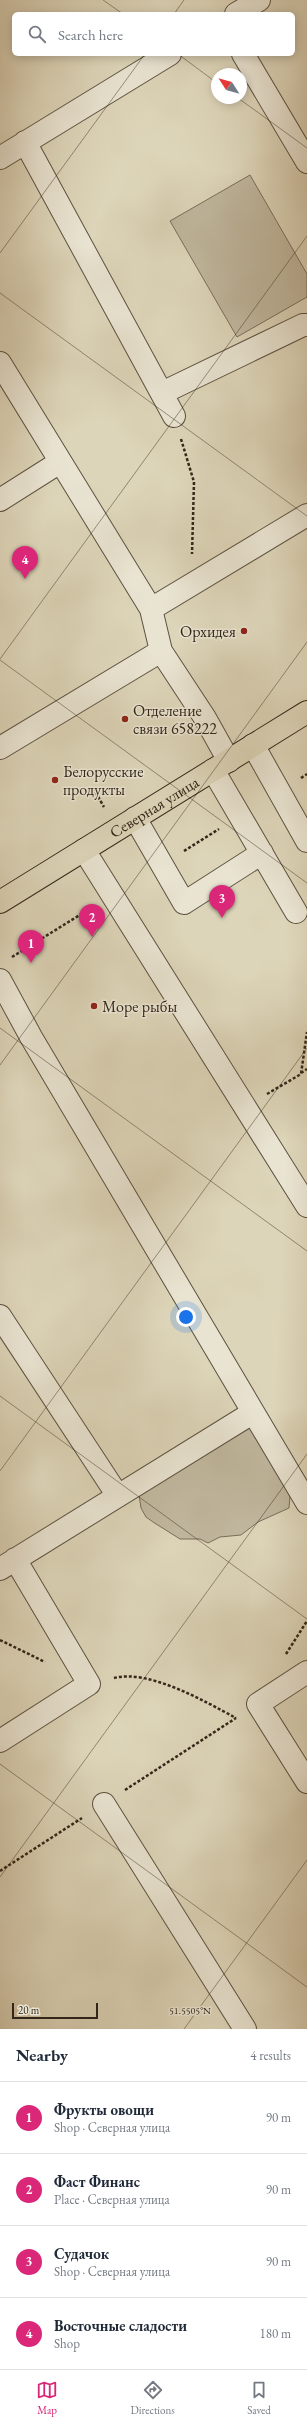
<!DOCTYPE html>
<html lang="en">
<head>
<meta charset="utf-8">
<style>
	body { margin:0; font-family:"EB Garamond",serif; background:#f6f6f7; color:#1f2937 }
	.compass { position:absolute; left:211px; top:68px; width:36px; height:36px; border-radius:50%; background:#fff; box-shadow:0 2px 10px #0003; rotate:306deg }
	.scale { position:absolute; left:12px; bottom:10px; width:86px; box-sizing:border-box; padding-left:4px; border:2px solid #322619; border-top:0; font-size:11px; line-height:14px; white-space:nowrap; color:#322619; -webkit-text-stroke:3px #e9e4d2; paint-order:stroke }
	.you { position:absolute; left:186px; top:1317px; width:14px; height:14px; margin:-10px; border:3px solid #fff; border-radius:50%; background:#1a73e8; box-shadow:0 0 0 6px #1a73e833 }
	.badge { display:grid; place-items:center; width:26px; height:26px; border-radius:50%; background:#db2777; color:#fff; font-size:13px; font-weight:700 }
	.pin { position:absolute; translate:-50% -33px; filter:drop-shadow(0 1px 2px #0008) }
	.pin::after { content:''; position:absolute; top:21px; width:14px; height:12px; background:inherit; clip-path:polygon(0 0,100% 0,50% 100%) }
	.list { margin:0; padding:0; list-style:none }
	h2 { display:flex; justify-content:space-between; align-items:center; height:52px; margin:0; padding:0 16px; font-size:17px }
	h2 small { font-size:13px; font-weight:400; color:#747a83 }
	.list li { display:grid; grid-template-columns:26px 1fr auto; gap:12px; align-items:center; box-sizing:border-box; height:72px; padding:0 16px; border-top:1px solid #e0e1e3 }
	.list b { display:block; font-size:15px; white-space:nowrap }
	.list p { margin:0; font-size:13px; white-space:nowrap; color:#747a83 }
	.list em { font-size:13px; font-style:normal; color:#747a83 }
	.icon { flex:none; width:22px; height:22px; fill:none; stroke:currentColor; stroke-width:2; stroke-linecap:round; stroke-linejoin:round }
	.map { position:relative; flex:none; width:307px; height:2029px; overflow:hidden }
	.search { position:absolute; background:#fff; box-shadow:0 2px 10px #0003; left:12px; right:12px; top:12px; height:44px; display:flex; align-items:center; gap:10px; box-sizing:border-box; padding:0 14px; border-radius:6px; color:#747a83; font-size:15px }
	.sheet { height:340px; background:#fff }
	nav { display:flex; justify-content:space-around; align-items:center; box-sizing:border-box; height:56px; border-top:1px solid #e0e1e3; background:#fff; font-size:11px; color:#747a83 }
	nav a { display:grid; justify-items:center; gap:2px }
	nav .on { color:#db2777 }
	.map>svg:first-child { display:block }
	.green { fill:#c0b79e; stroke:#796e5c }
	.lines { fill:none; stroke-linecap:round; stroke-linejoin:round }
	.minor-casing { stroke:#5d5241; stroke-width:24 }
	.major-casing { stroke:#322619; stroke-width:24 }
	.path { stroke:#322619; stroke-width:2.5; stroke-dasharray:3 2; stroke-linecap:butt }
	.minor { stroke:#e9e4d2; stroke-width:22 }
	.major { stroke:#ddd5b9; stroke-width:22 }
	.ticks { fill:none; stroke:#322619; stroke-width:1; stroke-opacity:0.45 }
	.poi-dot { fill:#8f2418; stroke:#e9e4d2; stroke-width:1.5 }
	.labels { text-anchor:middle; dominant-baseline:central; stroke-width:3; stroke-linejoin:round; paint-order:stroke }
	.poi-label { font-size:16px; fill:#322619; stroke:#e9e4d2; text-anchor:start }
	.street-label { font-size:16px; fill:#322619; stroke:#e9e4d2 }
	.ticks-label { font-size:10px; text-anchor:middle; fill:#322619; stroke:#e9e4d2; stroke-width:3; stroke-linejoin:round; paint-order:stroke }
</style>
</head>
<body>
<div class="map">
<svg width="307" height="2029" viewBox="0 0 307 2029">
	<rect width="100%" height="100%" fill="#ddd5b9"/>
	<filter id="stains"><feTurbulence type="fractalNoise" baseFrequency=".005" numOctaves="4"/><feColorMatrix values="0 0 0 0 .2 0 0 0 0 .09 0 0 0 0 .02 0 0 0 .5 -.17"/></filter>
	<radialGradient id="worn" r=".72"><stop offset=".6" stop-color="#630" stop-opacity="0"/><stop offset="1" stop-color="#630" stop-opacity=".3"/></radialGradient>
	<!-- green -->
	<path class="green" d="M250,175L307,274V297L237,337L170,221Z
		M250,1428L290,1496L289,1508L258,1522L241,1535L220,1537L208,1543L200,1539H180L153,1522L146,1517L141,1508L139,1495Z"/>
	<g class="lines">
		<!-- minor casing -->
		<g class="minor-casing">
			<path id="minor" d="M236,14L259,0
				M243,54L307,162
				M25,142L174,416
				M0,158L170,54
				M0,363L151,609
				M162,393L303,325H307
				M0,500L60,462
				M253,745L307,841
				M0,748L161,651
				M229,761L205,718L161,651L151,609L307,515
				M213,770L296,912
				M135,818L184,903L262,853
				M84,850L307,1206
				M0,980L31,1037L307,1503
				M0,1316L118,1496
				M0,1569L252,1413
				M307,1672L258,1704L307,1782
				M0,1741L89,1684L15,1559
				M104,1804L245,2029"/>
		</g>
		<!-- major casing -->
		<g class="major-casing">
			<g id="major">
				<path id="s1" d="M0,902L307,712"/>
			</g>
		</g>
		<!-- path -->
		<path class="path" d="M181,439L194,482L192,554
			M301,778L307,774
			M93,788L104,807
			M184,851L219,829
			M12,957L91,908
			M301,1073L307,1069
			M267,1094L301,1074L307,1032
			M0,1640L45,1662
			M286,1654L307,1621
			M114,1678C149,1669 204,1701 236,1718
			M125,1790L236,1718
			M0,1871L82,1818"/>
		<!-- minor -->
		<use href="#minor" class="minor"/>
		<!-- major -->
		<use href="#major" class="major"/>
	</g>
	<!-- ticks -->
	<path class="ticks" d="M103,0L123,14M174,14L184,0M178,54L217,83M238,98L307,148M0,253L145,54M0,293L307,516M0,659L307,236M0,660L307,883M0,1028L307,1251M0,1065L307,642M0,1396L307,1619M0,1471L307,1048M0,1764L307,1987M0,1877L307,1454M184,2029L307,1860"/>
	<!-- markers -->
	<g class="poi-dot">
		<circle cx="244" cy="631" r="4"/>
		<circle cx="125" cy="719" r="4"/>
		<circle cx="55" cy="780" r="4"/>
		<circle cx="94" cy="1006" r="4"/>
	</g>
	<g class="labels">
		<!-- poi labels -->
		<g class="poi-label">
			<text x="236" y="631" text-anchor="end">Орхидея</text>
			<text x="133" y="710">Отделение<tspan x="133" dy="18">связи 658222</tspan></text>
			<text x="63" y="771">Белорусские<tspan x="63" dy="18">продукты</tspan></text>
			<text x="102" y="1006">Море рыбы</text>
		</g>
		<!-- street labels -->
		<g class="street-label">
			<text stroke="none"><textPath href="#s1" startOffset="181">Северная улица</textPath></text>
		</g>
	</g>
	<g class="ticks-label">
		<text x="190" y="2014">51.5505°N</text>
	</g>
	<rect width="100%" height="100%" filter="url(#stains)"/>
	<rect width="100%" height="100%" fill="url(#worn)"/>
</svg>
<svg class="compass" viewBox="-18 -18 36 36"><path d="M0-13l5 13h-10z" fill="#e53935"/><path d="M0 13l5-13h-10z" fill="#747a83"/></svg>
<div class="scale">20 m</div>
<div class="you"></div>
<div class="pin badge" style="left:31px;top:963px">1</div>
<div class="pin badge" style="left:92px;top:937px">2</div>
<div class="pin badge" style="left:222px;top:918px">3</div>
<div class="pin badge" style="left:25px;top:579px">4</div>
<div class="search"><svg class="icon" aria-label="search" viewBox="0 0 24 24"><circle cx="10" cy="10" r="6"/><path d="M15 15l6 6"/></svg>Search here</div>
</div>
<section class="sheet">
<h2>Nearby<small>4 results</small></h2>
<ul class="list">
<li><span class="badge">1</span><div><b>Фрукты овощи</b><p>Shop · Северная улица</p></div><em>90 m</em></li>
<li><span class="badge">2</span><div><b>Фаст Финанс</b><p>Place · Северная улица</p></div><em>90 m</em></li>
<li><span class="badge">3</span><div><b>Судачок</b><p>Shop · Северная улица</p></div><em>90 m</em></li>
<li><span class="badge">4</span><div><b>Восточные сладости</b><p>Shop</p></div><em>180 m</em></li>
</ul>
</section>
<nav>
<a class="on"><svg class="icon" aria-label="map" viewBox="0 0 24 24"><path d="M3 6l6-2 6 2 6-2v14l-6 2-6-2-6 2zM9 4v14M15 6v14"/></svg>Map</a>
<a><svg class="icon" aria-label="directions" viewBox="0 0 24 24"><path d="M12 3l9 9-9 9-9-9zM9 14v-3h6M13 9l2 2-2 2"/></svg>Directions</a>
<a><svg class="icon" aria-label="saved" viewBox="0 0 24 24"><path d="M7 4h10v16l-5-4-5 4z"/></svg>Saved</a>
</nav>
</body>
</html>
